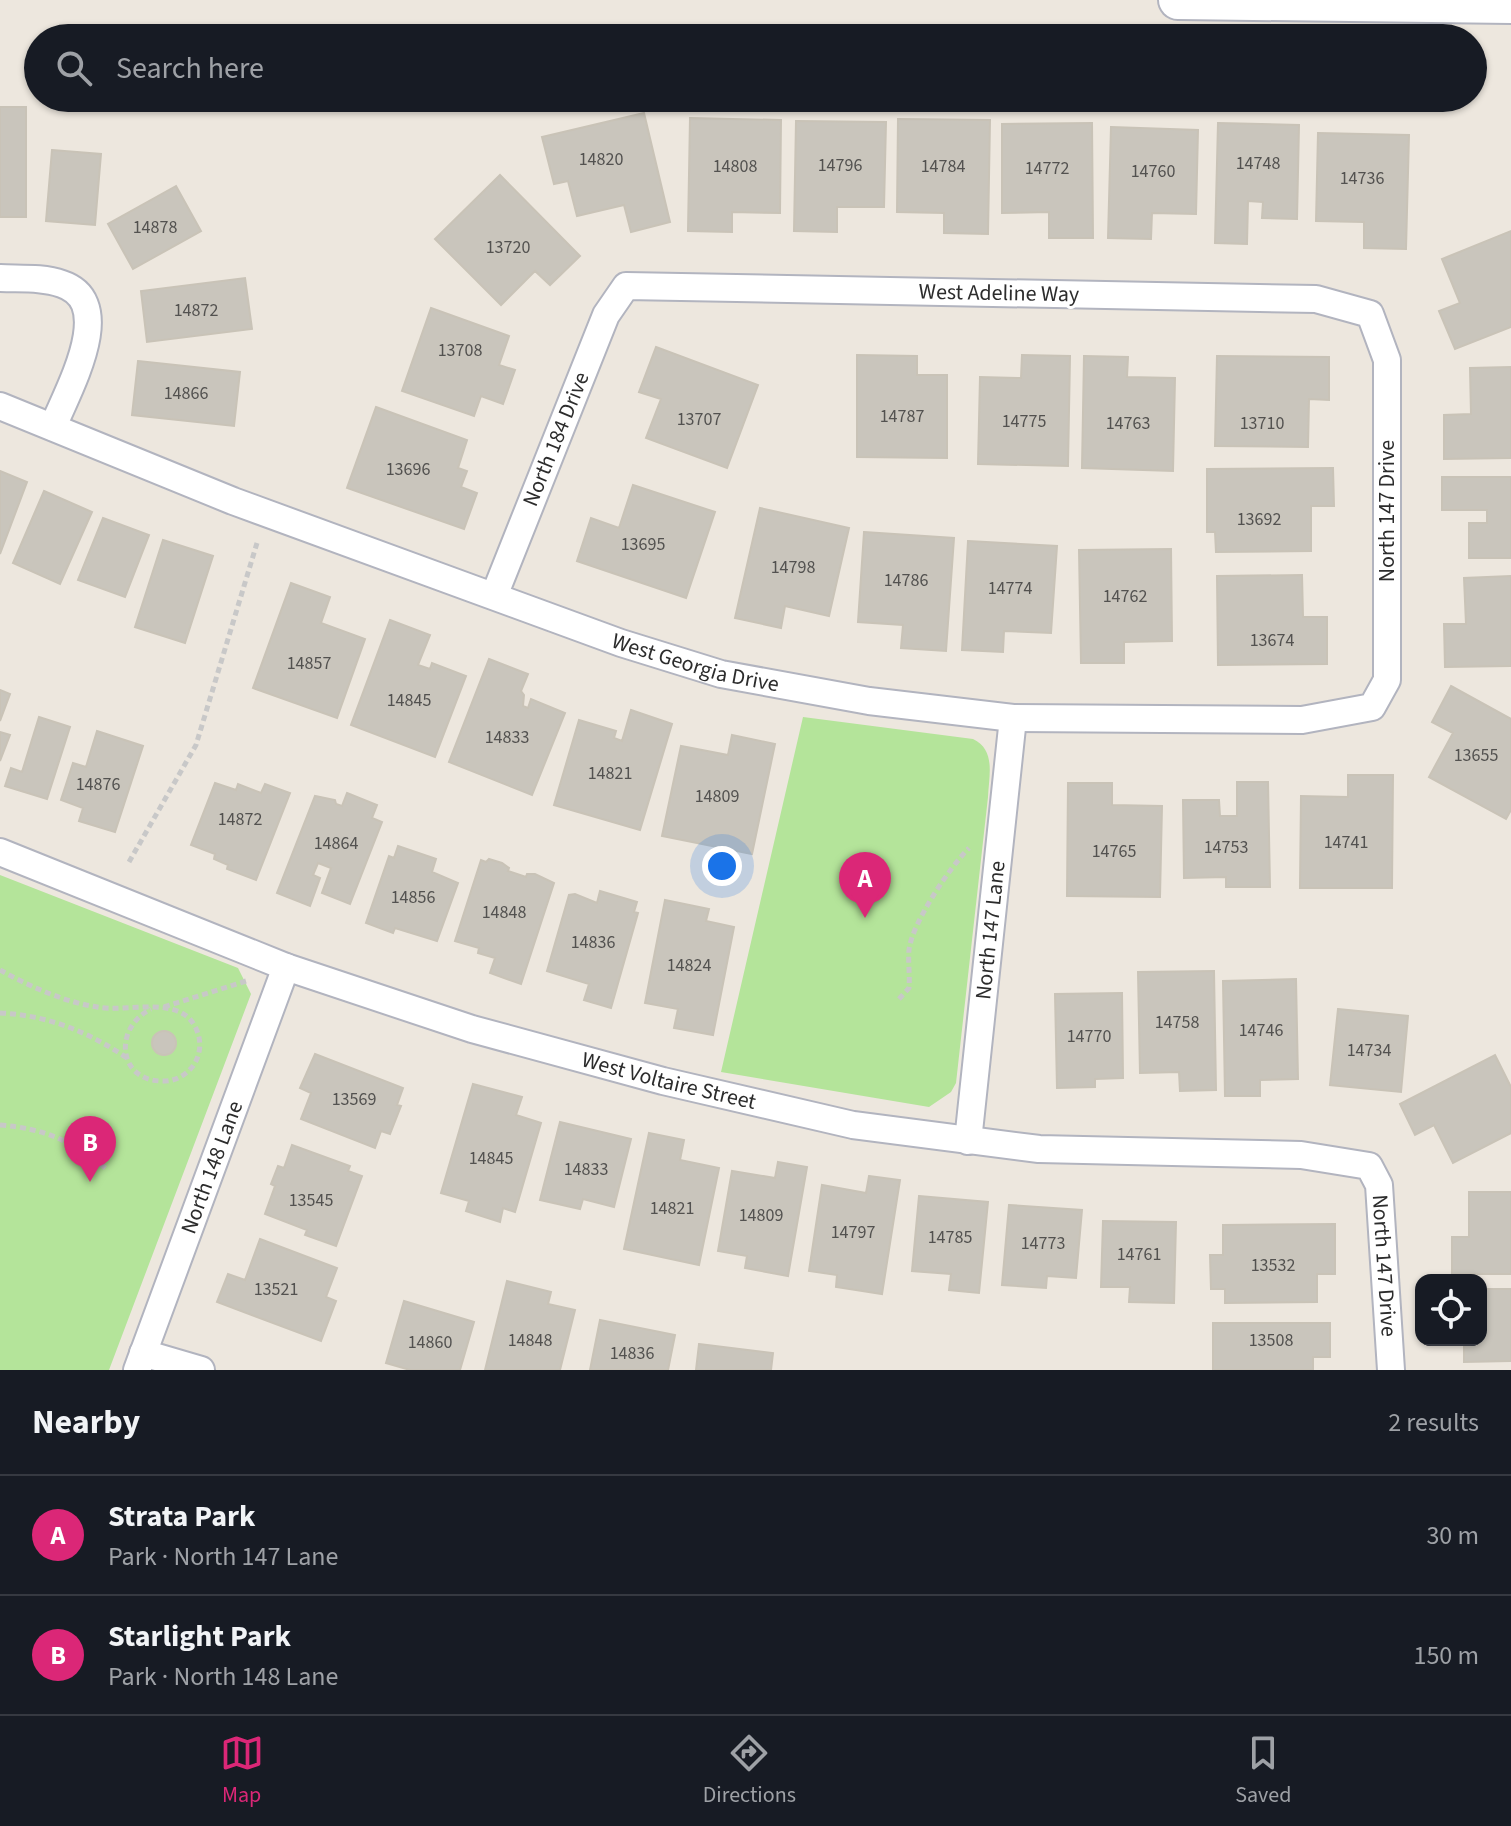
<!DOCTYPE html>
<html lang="en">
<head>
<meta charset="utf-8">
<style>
	body { margin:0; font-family:"Source Sans 3",sans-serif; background:#20242c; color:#f1f3f6 }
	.controls { position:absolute; right:24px; bottom:24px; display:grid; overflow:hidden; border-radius:16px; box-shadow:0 2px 6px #0004 }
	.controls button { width:72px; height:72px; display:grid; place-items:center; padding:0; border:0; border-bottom:2px solid #363941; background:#171b24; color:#f1f3f6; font:40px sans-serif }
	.you { position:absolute; left:722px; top:866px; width:28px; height:28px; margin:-20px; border:6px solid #fff; border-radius:50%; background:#1a73e8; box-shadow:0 0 0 12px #1a73e833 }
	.badge { display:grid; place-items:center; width:52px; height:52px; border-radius:50%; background:#db2777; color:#fff; font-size:26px; font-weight:700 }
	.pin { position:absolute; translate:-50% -66px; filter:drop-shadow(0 2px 4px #0008) }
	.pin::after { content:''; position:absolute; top:42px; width:28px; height:24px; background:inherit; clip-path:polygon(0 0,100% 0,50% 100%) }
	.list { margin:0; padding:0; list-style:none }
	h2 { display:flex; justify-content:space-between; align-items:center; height:104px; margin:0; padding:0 32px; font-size:34px }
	h2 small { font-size:26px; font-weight:400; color:#9ea1a6 }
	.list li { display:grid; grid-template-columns:52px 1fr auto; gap:24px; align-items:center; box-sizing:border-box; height:120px; padding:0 32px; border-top:2px solid #363941 }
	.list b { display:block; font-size:30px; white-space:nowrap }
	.list p { margin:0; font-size:26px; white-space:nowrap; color:#9ea1a6 }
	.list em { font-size:26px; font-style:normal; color:#9ea1a6 }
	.icon { flex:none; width:44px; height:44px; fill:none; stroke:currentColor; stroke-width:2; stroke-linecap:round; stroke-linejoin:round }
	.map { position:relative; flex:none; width:1511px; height:1370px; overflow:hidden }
	.search { position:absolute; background:#171b24; box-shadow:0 2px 6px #0004; left:24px; right:24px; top:24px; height:88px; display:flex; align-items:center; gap:20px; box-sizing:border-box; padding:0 28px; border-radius:44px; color:#9ea1a6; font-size:30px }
	.sheet { height:344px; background:#171b24 }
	nav { display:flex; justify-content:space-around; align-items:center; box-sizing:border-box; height:112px; border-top:2px solid #363941; background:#171b24; font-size:22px; color:#9ea1a6 }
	nav a { display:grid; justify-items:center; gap:4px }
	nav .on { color:#db2777 }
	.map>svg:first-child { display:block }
	.green { fill:#b4e49a }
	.building { fill:#c9c5bc; stroke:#c9c3b7; stroke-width:2 }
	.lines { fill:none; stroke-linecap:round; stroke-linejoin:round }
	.minor-casing { stroke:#b2b4bf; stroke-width:30 }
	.secondary-casing { stroke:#b2b4bf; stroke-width:42 }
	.path { stroke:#c8c8c8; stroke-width:5; stroke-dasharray:6 4; stroke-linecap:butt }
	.minor { stroke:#fff; stroke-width:26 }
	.secondary { stroke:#fff; stroke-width:38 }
	.labels { text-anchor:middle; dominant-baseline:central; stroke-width:6; stroke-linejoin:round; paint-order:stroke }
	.number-label { font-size:18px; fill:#535250 }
	.street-label { font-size:22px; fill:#2c2c2c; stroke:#fff }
</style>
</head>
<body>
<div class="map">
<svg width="1511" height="1370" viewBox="0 0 1511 1370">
	<rect width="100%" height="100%" fill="#ede7de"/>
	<!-- green -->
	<path class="green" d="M803,717L973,739C996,750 989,775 988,797L956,1083L951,1092L929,1107L721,1072Z
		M0,875L238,968L251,994L109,1370H0Z"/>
	<!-- building -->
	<path class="building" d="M0,107H26V217H0Z
		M644,113L670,222L631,232L624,205L577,216L568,181L554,184L542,137Z
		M690,118L781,120L780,213L732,212V232L688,231Z
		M898,119L990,120L988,234L944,233V213L897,212Z
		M796,121L886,122L884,207H837V232L794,231Z
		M1092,123L1093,238H1049V212L1002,213V124Z
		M1218,123L1299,125L1297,219L1262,218L1263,202L1248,201L1247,244L1215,243Z
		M1111,127L1198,130L1196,214L1152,213L1151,239L1108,238Z
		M1318,133L1409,135L1406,249L1364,248V222L1316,221Z
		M52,150L101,154L95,225L46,221Z
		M500,175L580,256L550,285L535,271L501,305L435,239Z
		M176,186L201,231L133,269L108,224Z
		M1511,231V327L1455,349L1439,311L1460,303L1442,259Z
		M245,278L252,329L147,342L141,291Z
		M431,308L509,336L499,365L515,370L503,404L481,396L474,416L402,391Z
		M656,347L758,385L727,468L646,438L661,399L639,392Z
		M857,355L917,356V375H947V458L857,457Z
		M1022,355L1070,356L1068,466L978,464L980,377L1021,378Z
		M1084,356L1128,357L1127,377L1175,378L1173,471L1082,468Z
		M1217,356L1329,357V400L1309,399L1308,447L1215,446Z
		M138,361L240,372L234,426L132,415Z
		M1511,367V458L1444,459V415L1471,414L1470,368Z
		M376,407L467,440L458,468L467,471L461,487L477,493L464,529L347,488Z
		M1333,468L1334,506H1311V551L1216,552L1215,532H1207V469Z
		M0,471L27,482L0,554Z
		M1442,477H1511V558H1469V523H1487V510H1442Z
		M633,485L715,512L686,598L577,561L591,518L619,528Z
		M44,491L92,512L60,584L13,563Z
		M760,508L849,528L829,616L785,606L781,628L735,618Z
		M103,518L149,535L125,597L78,580Z
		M864,532L954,538L946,651L901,648L903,625L858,622Z
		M163,540L213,556L185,643L135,627Z
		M968,541L1057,546L1051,633L1004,631L1003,652L962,650Z
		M1171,549L1172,641L1124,642V663H1081L1079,550Z
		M1302,575L1303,617H1327V664L1218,665L1217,576Z
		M1511,576V666L1445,667L1444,624H1466L1464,578Z
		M291,583L330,597L321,623L365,639L337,718L253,688Z
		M390,620L430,635L418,665L430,669L432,663L466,676L435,757L351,725Z
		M489,659L528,674L521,691L524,695L523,706L528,708L531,699L565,713L532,795L449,762Z
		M1451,686L1511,719V810L1506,819L1429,777L1453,733L1432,722Z
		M0,690L10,694L0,721Z
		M631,710L672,724L640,830L554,805L579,720L616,731L614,738L622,741Z
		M39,717L70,727L47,799L5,786L11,768L22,772Z
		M97,731L143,746L115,832L79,821L83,808L61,800L73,763L86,767Z
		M0,732L10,735L0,761Z
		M732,735L775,744L752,854L662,836L681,746L728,755Z
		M1348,775H1393L1392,888H1300L1301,796L1348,797Z
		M1237,782H1268L1270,887H1226V877L1184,878L1183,800H1219L1220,816H1237Z
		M215,783L236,790L238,784L261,793L265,784L290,793L256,880L227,869L228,865L214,859L215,854L191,845Z
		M1068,783H1112V805L1162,806L1160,897L1067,896Z
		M347,793L377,805L372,818L382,822L350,904L322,893L331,868L318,863L313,875L320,878L310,906L277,893L315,796L335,800L336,804L342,806Z
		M398,846L436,859L432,872L458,883L437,941L395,928L393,933L366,923L389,856L394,858Z
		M489,859L502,863L509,868L508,871L526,877L527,874H535L554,883L521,984L490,973L495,958L478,953L479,948L455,941L481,860L486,862Z
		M600,891L637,902L634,912L638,913L611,1008L584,1000L589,984L547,971L569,895L575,894L597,903Z
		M665,900L709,909L706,921L734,927L713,1035L674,1028L678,1009L645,1003Z
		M1214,971L1216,1090L1180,1091L1179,1072L1140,1073L1138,972Z
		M1296,979L1298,1079L1260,1080V1096H1225L1223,981Z
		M1122,993L1123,1078L1095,1079V1087L1057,1088L1055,994Z
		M1338,1009L1408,1016L1401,1092L1330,1085Z
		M152 1043a12 12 0 1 1 24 0a12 12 0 1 1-24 0Z
		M315,1054L403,1088L397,1105L401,1106L390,1134L381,1131L375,1148L301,1119L311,1093L300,1088Z
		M1495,1055L1511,1087V1133L1453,1163L1434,1125L1415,1135L1400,1104Z
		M473,1084L522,1097L516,1115L541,1123L515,1212L503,1208L500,1222L466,1211L469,1201L441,1193Z
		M560,1122L631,1139L614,1207L583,1199L580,1209L540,1200Z
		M649,1133L684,1140L680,1160L719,1168L699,1265L624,1249Z
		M292,1145L350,1166L348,1171L362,1176L336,1246L305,1235L307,1230L265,1214L275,1186L271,1184L278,1166L284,1168Z
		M778,1162L807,1167L788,1276L745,1268L747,1256L718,1251L732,1171L775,1178Z
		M869,1176L900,1180L882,1294L836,1287L837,1275L809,1271L822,1185L866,1193Z
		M1469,1192H1511V1274H1452V1237H1469Z
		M919,1196L988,1202L979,1293L949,1290L951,1274L912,1271Z
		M1009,1205L1082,1210L1076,1278L1047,1276L1046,1288L1002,1285Z
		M1103,1221L1176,1222L1174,1303L1129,1302L1130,1287H1101Z
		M1335,1224V1274H1317V1302L1225,1303V1289H1211L1210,1255H1223V1225Z
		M260,1239L337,1268L326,1297L336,1301L321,1341L217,1302L228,1274L245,1280Z
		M507,1281L551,1292L548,1304L575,1310L560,1370H485Z
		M1481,1289H1511V1361L1464,1362V1340H1481Z
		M404,1301L474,1322L460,1370H410L386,1363Z
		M600,1320L675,1335L668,1370H590Z
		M1213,1323H1330V1357H1313V1370H1213Z
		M699,1344L773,1353L771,1370H696Z"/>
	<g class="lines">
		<!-- minor casing -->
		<g class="minor-casing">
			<g id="minor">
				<path d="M0,278C20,279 42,277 62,284C119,303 66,393 53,427"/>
				<path id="s1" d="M0,406L233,501L621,643L721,674L869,701L1013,718L1302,720L1372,707L1387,680V360L1370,314L1316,299L626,286L606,315L494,596"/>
				<path id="s2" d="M0,852L286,967L472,1029L663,1081L853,1125L1039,1149L1301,1155L1369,1166L1379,1185L1391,1370"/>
				<path id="s3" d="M968,1141L1013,718"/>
				<path d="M143,1353L201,1370"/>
				<path id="s4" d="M137,1370L286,967"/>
			</g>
		</g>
		<!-- secondary casing -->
		<g class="secondary-casing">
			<path id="secondary" d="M1178,0L1511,4"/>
		</g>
		<!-- path -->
		<path class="path" d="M129,862L196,745L257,543
			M0,970C29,986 64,1002 97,1007C128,1013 183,993 197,1031C202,1043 200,1056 193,1066C185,1076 174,1082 161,1081C118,1080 113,1028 151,1009
			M899,999L909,988C910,976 908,962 909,950C912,923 950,867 969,848
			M164,1007L246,981
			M0,1013C47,1015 89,1032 127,1058
			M0,1125C48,1129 70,1141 108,1170"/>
		<!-- minor -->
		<use href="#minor" class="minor"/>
		<!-- secondary -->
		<use href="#secondary" class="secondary"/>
	</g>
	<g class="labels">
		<!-- number labels -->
		<g class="number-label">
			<text x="601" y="159">14820</text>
			<text x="1258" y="163">14748</text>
			<text x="840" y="165">14796</text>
			<text x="735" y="166">14808</text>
			<text x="943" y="166">14784</text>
			<text x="1047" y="168">14772</text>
			<text x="1153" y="171">14760</text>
			<text x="1362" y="178">14736</text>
			<text x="155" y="227">14878</text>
			<text x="508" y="247">13720</text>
			<text x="196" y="310">14872</text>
			<text x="460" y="350">13708</text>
			<text x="186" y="393">14866</text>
			<text x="902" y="416">14787</text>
			<text x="699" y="419">13707</text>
			<text x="1024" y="421">14775</text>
			<text x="1128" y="423">14763</text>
			<text x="1262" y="423">13710</text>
			<text x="408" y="469">13696</text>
			<text x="1259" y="519">13692</text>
			<text x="643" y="544">13695</text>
			<text x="793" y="567">14798</text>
			<text x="906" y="580">14786</text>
			<text x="1010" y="588">14774</text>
			<text x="1125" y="596">14762</text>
			<text x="1272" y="640">13674</text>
			<text x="309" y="663">14857</text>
			<text x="409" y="700">14845</text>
			<text x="507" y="737">14833</text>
			<text x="1476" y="755">13655</text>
			<text x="610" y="773">14821</text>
			<text x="98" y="784">14876</text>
			<text x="717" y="796">14809</text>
			<text x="240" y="819">14872</text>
			<text x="1346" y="842">14741</text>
			<text x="336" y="843">14864</text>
			<text x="1226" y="847">14753</text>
			<text x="1114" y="851">14765</text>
			<text x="413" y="897">14856</text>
			<text x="504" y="912">14848</text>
			<text x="593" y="942">14836</text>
			<text x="689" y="965">14824</text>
			<text x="1177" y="1022">14758</text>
			<text x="1261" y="1030">14746</text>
			<text x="1089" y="1036">14770</text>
			<text x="1369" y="1050">14734</text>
			<text x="354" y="1099">13569</text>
			<text x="491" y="1158">14845</text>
			<text x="586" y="1169">14833</text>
			<text x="311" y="1200">13545</text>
			<text x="672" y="1208">14821</text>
			<text x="761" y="1215">14809</text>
			<text x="853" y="1232">14797</text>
			<text x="950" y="1237">14785</text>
			<text x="1043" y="1243">14773</text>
			<text x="1139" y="1254">14761</text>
			<text x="1273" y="1265">13532</text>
			<text x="276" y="1289">13521</text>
			<text x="530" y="1340">14848</text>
			<text x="1271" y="1340">13508</text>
			<text x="430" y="1342">14860</text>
			<text x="632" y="1353">14836</text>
		</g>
		<!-- street labels -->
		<g class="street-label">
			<text transform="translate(999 293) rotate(1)">West Adeline Way</text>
			<text transform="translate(556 439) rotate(-68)">North 184 Drive</text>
			<text transform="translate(1387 511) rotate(-90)">North 147 Drive</text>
			<text stroke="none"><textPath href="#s1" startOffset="742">West Georgia Drive</textPath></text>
			<text stroke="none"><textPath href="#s3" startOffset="212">North 147 Lane</textPath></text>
			<text stroke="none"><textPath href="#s2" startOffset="708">West Voltaire Street</textPath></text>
			<text stroke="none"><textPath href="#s4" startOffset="216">North 148 Lane</textPath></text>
			<text stroke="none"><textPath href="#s2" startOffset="1518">North 147 Drive</textPath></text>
		</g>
	</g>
</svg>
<div class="controls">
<button><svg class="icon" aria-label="locate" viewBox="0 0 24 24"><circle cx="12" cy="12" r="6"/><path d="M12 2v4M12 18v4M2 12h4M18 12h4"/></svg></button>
</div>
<div class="you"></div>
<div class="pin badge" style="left:865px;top:918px">A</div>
<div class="pin badge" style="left:90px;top:1182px">B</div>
<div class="search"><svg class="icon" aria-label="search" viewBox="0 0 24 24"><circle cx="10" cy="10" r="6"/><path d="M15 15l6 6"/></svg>Search here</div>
</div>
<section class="sheet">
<h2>Nearby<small>2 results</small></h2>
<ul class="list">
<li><span class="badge">A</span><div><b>Strata Park</b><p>Park · North 147 Lane</p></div><em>30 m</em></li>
<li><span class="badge">B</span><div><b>Starlight Park</b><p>Park · North 148 Lane</p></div><em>150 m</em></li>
</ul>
</section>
<nav>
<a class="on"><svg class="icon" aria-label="map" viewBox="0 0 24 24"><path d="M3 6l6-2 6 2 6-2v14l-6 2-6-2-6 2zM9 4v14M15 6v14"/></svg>Map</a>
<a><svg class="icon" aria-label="directions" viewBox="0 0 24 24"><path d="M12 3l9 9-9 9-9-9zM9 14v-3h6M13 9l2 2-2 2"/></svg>Directions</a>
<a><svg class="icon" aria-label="saved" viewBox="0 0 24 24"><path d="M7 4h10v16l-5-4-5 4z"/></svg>Saved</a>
</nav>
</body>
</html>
